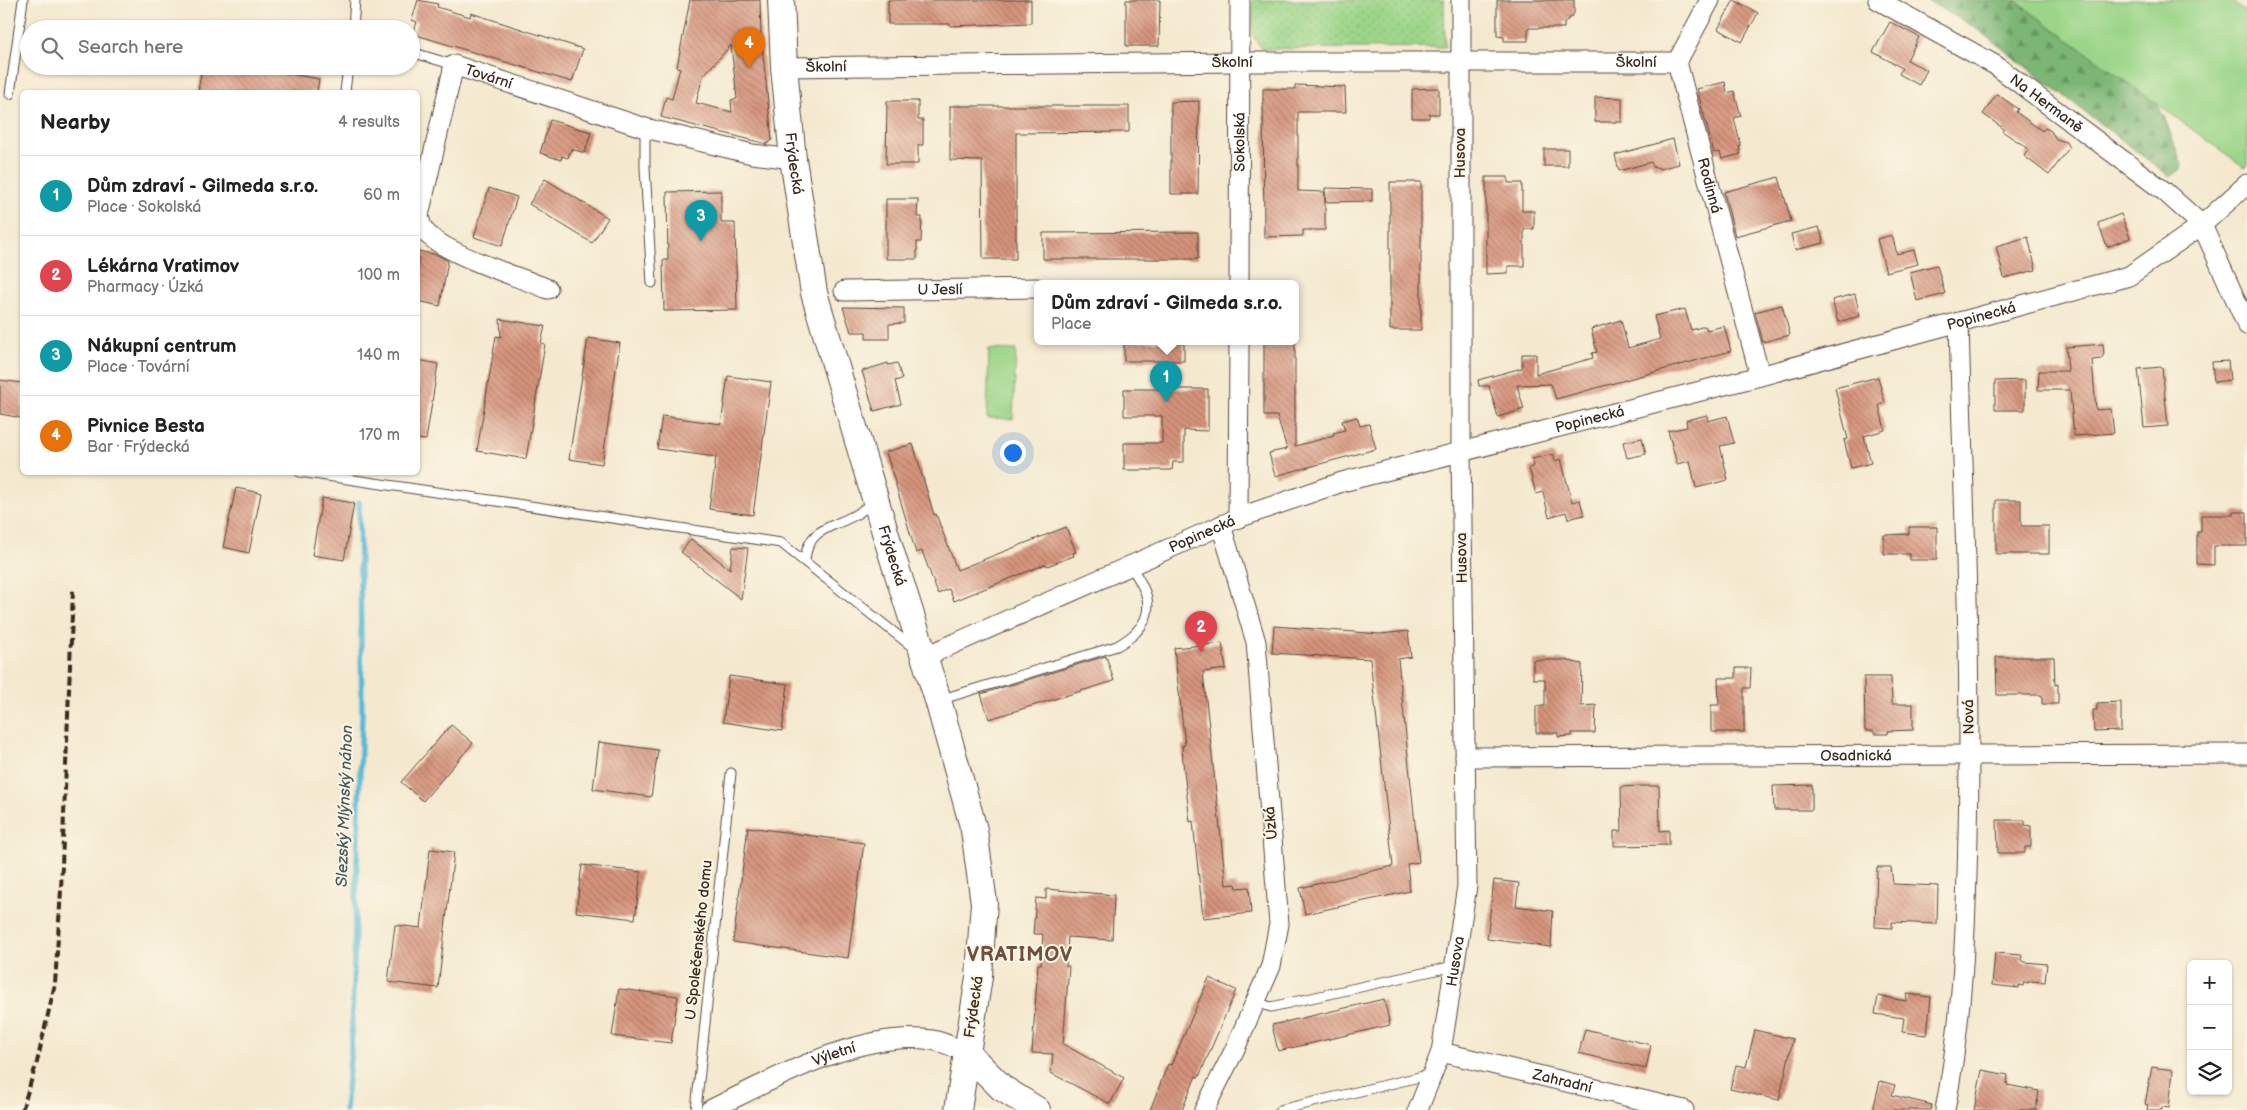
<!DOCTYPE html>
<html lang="en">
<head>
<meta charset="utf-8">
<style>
	body { margin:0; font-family:"Balsamiq Sans",sans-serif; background:#f6f6f6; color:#222 }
	.controls { position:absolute; right:15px; bottom:15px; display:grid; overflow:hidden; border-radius:8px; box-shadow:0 1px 4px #0004 }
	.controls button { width:45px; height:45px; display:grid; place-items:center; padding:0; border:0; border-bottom:1px solid #e0e0e0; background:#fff; color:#222; font:25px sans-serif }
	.you { position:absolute; left:1012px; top:452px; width:18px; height:18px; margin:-12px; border:4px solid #fff; border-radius:50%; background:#1a73e8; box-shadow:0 0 0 8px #1a73e833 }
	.badge { display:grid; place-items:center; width:32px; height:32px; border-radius:50%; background:#7c3aed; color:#fff; font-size:16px; font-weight:700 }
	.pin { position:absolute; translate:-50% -41px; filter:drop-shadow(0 1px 2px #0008) }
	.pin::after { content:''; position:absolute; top:26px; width:18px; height:15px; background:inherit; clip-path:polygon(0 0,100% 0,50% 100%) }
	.popup { position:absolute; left:1034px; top:280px; width:265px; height:65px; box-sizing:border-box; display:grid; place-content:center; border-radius:8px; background:#fff; filter:drop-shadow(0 1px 4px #0005); font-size:16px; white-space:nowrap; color:#767676 }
	.popup b { font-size:19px; color:#222 }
	.popup::after { content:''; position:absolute; left:50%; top:100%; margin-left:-10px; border:10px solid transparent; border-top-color:#fff }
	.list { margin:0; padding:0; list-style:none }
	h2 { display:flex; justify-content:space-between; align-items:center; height:65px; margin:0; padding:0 20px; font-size:21px }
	h2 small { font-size:16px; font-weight:400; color:#767676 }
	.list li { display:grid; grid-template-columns:32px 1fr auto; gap:15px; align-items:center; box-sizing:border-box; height:80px; padding:0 20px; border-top:1px solid #e0e0e0 }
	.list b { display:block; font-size:19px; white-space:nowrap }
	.list p { margin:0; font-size:16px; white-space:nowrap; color:#767676 }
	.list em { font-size:16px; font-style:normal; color:#767676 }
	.icon { flex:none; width:28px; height:28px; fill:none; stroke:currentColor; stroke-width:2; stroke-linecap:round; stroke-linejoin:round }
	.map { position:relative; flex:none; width:2247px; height:1110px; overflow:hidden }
	.search { position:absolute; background:#fff; box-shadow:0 1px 4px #0004; left:20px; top:20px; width:400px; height:55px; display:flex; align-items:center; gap:12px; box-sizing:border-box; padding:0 18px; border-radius:28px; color:#767676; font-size:19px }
	.panel { position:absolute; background:#fff; box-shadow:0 1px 4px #0004; left:20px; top:90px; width:400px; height:385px; border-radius:8px }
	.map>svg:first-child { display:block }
	.grass { fill:#9bd589; stroke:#6b8054 }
	.forest { fill:url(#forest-firs); stroke:#5c704a }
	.park { fill:url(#park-dots); stroke:#6b8054 }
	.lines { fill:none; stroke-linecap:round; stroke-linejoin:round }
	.stream { stroke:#56b9d5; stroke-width:5.5 }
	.building { fill:url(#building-back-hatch); fill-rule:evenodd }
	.service-casing { stroke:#574739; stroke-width:11 }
	.minor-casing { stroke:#574739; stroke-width:21 }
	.secondary-casing { stroke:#574739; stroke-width:28 }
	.service { stroke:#fff; stroke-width:9 }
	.minor { stroke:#fff; stroke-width:19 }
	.secondary { stroke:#fff; stroke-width:26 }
	.rail { stroke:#3b2a1e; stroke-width:4; stroke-dasharray:8 4; stroke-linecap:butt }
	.labels { text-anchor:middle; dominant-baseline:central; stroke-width:4; stroke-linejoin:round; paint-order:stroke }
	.street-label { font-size:15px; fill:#3b2a1e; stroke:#fcf5e5 }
	.water-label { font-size:16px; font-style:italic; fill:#445c5e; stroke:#fcf5e5 }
	.district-label { font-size:20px; font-weight:bold; letter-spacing:1px; fill:#714f3f; stroke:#fcf5e5 }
</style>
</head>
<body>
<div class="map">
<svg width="2247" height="1110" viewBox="0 0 2247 1110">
	<defs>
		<pattern id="forest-firs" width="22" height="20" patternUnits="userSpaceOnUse" patternTransform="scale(1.25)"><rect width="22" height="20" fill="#7cb675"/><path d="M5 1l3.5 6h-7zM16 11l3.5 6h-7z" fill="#67945f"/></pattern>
		<pattern id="park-dots" width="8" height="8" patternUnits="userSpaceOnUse" patternTransform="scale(1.25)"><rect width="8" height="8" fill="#9bd589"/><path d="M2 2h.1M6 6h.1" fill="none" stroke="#86b776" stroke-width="1.8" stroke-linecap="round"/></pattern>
		<pattern id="building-back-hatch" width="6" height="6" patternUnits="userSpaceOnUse" patternTransform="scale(1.25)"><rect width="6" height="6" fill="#d5937b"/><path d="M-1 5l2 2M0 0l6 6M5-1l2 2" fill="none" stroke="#ae7864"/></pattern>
	</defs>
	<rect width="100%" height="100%" fill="#fcf5e5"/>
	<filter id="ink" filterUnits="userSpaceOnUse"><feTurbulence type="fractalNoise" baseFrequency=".02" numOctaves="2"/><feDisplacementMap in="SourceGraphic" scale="10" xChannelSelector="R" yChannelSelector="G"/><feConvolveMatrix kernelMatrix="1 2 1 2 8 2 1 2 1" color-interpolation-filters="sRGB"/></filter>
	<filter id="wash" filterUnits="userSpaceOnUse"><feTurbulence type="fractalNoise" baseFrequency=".0096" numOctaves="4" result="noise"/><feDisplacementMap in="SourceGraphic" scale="20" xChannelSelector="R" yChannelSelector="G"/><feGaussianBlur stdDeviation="1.12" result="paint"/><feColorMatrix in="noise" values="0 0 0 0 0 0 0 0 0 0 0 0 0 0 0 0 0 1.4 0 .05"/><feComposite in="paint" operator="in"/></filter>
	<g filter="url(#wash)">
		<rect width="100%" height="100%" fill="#f4e9cf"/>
		<!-- grass -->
		<path class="grass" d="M2014,0H2230L2247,14V165L2244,167Z
			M989,349L1016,350L1013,419L987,418Z"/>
		<!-- forest -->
		<path class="forest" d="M1926,0H2014L2156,103L2164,116L2183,168L2170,177L1974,27Z"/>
		<!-- park -->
		<path class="park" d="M1253,0H1444L1445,47L1262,49L1253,37Z"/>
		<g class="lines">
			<!-- stream -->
			<path class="stream" d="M345,1110L351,1050L362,714L359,502"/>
		</g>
		<g id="blocks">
			<!-- building -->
			<path class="building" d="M418,0L438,4L437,7L470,17L471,13L493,20L583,49L572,82L413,34L417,22L412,20Z
				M690,0H760L761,36L772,140L767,144L661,117L666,97L672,99L680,68L677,67ZM731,45L737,99L731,100L732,112L696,103L703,76Z
				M888,0H1031V23L950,26V24H888Z
				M1126,0H1160L1159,46H1126Z
				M1497,0H1574V14L1564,23V28H1528V41H1504V37L1497,36Z
				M1734,0L1758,13L1742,42L1718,29Z
				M1890,22L1919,37L1907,60L1927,70L1919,85L1899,74L1902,68L1873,52Z
				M202,66H244L319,79L317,92H198Z
				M1725,82L1727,93L1734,91L1741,116L1734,118L1741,146L1739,147L1741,154L1722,159L1720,152L1714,153L1697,89Z
				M1295,85L1345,87L1346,112H1298V191L1325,192V230H1303V236L1264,237L1263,89H1295Z
				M1439,88V114H1429V118H1412V89Z
				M1997,94L2018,109L2016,112L2042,131L2045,128L2051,131L2056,139L2066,142L2069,148L2049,175L2024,156L2029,149L2002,131L2004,129L1983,114Z
				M1595,97L1622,98V122H1595Z
				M887,101H918V120H923V145H918V164H886Z
				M1199,101L1198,194H1171V102Z
				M950,106H1129V132L1016,133V259H983L982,161L950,160Z
				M550,120L591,132L585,153L571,149L568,158L562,156L561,160L540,153Z
				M1673,139L1679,164L1659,169L1658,167L1654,168L1651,162L1619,171L1615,155Z
				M1544,149H1568V166H1544Z
				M1486,177H1508V183H1522V211H1534V229H1524V266H1508V273L1486,274Z
				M1779,177L1791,221L1735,236L1724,192Z
				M545,179L608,218L592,243L529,204Z
				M1390,182H1421V330H1390Z
				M489,188L517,197L502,246L474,237Z
				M1325,188L1372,189V201L1325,202Z
				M721,191V223H735L737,310L664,311L663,260H668L667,192Z
				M886,199H918L917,217H922L921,242H917V259H886Z
				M2121,214L2130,238L2107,247L2098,223Z
				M1819,227L1824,243L1795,250L1791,234Z
				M1198,232V259H1043V233Z
				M1892,235L1897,254L1914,250L1918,264L1886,272L1877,239Z
				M2028,237L2036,270L2004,278L1996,246Z
				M418,251L438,255L448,261L440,306L418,301Z
				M1937,265L1945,294L1917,301L1910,272Z
				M1855,294L1860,316L1838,322L1832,300Z
				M1782,305L1790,335L1763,342L1755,312Z
				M843,307L904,308V323L889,324V339H866V332H851Z
				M1685,309L1691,330L1705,326L1707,330L1724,326L1731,351L1556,399L1551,384L1517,385L1524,409L1498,417L1489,386H1479L1478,380L1522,368V354H1536V374L1593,358L1592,353L1597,352L1591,329L1621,320L1628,348L1660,339L1654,316Z
				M500,319L545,326L541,343L545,344L526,459L477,451L496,336L501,337Z
				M588,338L620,343L602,464L569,459Z
				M1124,341H1173V343H1184V361H1124Z
				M1264,341H1295V446L1334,436L1333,433L1345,430L1342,421L1357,417L1360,426L1369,424L1376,449L1275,476L1269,453L1287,449L1277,416H1264Z
				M2103,344L2104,354L2101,359L2092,360L2096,410L2111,409L2114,433L2074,436L2070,390H2038L2039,371H2068L2066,347Z
				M418,360L438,364L426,440L418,439Z
				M2228,361L2230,380L2214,382L2212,362Z
				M888,363V365L897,363L902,379L895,381L901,404L874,411L862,371Z
				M2162,367L2168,426L2144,428L2138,369Z
				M728,376L771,382L753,515L709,509L716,457L657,449L662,416L721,424Z
				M1878,377L1885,403L1879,405L1885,430L1864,436L1871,463L1851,468L1844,440L1848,439L1835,388Z
				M0,380L22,383V418L0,414Z
				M2025,380V410H1995V381Z
				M1124,389H1208V431L1184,430V462H1173L1172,470H1124V443H1162V416H1124Z
				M1707,415L1708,421L1727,416L1734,443L1720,446L1728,480L1696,488L1690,461L1677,464L1668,431L1687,427L1686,420Z
				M1642,438L1646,454L1627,458L1623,442Z
				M913,444L934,515L936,514L957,570L1066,527L1076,552L1073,553L1074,556L1047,566L1046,564L954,601L949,589L938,594L922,551L916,553L886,452Z
				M1554,454L1555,461L1561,459L1572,502L1580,500L1584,515L1568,519L1566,512L1549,517L1543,492L1536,494L1529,468L1534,466L1532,459Z
				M236,488L261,493L249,553L223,547Z
				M322,498L354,503L344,560L312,555Z
				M1996,500H2021V526H2049V554H1996Z
				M2233,512H2247V546H2214V565L2197,564V532H2201V515H2233Z
				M1909,527H1937V560H1910V554H1884V535L1909,534Z
				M691,539L730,569L733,547L748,548L741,599L681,552Z
				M1274,626L1381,634L1408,631L1411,657L1398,659L1419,862L1407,864L1410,891L1305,914L1300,888L1393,866L1370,659L1272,653Z
				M1222,643L1226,669L1203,672L1226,885L1236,884L1237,888L1249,887L1251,913L1203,918L1193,821L1190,822L1183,762L1182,746L1185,745L1174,648Z
				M1106,656L1114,681L989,719L981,694Z
				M1996,657H2054L2055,685L2058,684V704H2042V695H1997Z
				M1533,660H1564L1582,664L1581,706L1596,705L1595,733H1572V736L1558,737V733H1536V706H1545V679H1533Z
				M1736,668H1751L1750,688H1744V732H1711V705H1719L1718,678H1736Z
				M729,676L788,684L782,731L723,722Z
				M1864,677H1891L1892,704H1913V730L1888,731V734H1874V731H1865Z
				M2121,702V731L2094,732L2093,710H2097V703Z
				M451,725L473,743L423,801L401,782Z
				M599,742L658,750L651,797L593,789Z
				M1812,785V810H1774L1773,786Z
				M1640,786H1659L1660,831L1669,830V845L1614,846V831H1622L1621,787Z
				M1997,820H2025V825L2031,826V847H2025V853H1998Z
				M748,827L864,843L848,958L733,942Z
				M430,849L454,852L438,988L388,982L395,925L421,928Z
				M582,865L641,872L635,919L576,912Z
				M1877,867H1891L1893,884L1938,886L1937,924L1892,922V928L1875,927Z
				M1494,880L1519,883L1516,906L1553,911L1551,947L1487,939Z
				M1046,889L1114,895L1112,940L1068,937L1066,966H1069L1063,1044L1124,1078L1110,1104L1051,1073L1053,1054L1032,1053L1038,964H1041L1043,934H1033L1036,898L1046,899Z
				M1995,953L2022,955L2021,960L2025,962L2047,964L2045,982L2029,981V983L2024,982L2023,986L2019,985V988L1992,985Z
				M1209,978L1236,990L1199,1077L1196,1076L1182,1110H1150L1168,1064L1171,1065Z
				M619,989L678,996L671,1043L612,1036Z
				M1907,994L1931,997L1927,1035L1902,1032L1904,1018L1875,1014L1878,996L1906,1001Z
				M1384,999L1390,1025L1278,1051L1272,1025Z
				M1585,1029L1651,1045L1646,1069L1579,1053Z
				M1755,1030L1793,1039L1779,1100L1730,1089L1736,1065L1746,1067Z
				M2152,1067L2173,1070L2169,1108L2162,1107V1110H2147L2148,1105L2145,1104Z
				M1982,1070L2008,1075L2007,1085L2039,1091L2036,1110H1974Z
				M1880,1081L1895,1085L1892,1095L1932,1105L1931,1110H1873Z"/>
		</g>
	</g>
	<g filter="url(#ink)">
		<use href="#blocks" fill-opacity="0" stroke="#574739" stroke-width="1"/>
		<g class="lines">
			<!-- service casing -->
			<g class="service-casing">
				<path id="service" d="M353,29L355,0
					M411,52L454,65
					M345,92L348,66
					M10,94L23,0
					M645,128V168L652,283
					M300,472L781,543L915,649
					M805,560C808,527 833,528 857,514C863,510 868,506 873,502
					M939,700L1117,646C1123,642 1131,638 1136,632C1159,609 1144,586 1130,565
					M1255,1002L1271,1007L1454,966
					M696,1110L731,773
					M1280,1110L1432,1074"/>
			</g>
			<!-- minor casing -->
			<g class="minor-casing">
				<g id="minor">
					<path id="s1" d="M1710,0L1677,62L1760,376"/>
					<path id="s2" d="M1878,0L1995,65L2164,191L2202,225L2247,325"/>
					<path id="s3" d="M784,67L1239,62H1677"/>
					<path id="s4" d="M1239,283L1240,0"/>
					<path id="s5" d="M548,289C520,277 440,253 424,230C421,226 420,220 419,215L454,65L645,128L752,154L793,159"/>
					<path id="s6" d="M844,291L1037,288"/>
					<path d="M1238,518L1239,341"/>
					<path id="s7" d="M924,657L1238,518L1342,482L1760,376L2129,276L2202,225L2247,184"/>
					<path id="s8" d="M1465,757L2247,754"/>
					<path id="s9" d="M1441,1052L1684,1110"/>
					<path id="s10" d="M710,1110C772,1080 861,1029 932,1040C944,1042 956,1048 967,1053"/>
					<path d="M1204,1110L1234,1051L1271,966L1279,924L1256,642L1221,525"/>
					<path id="s11" d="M1418,1110L1441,1052L1467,886L1461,452V0"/>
					<path d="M1945,1110C1963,1017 1966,928 1968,834C1972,663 1963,492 1959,322"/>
				</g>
			</g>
			<!-- secondary casing -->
			<g class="secondary-casing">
				<g id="secondary">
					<path id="s12" d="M781,0L784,67L793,159L814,293L891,552L938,700L974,830L984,903L982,929L979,977L958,1110"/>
					<path d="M967,1053L1002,1088L1037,1110"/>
				</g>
			</g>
			<!-- service -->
			<use href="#service" class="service"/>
			<!-- minor -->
			<use href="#minor" class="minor"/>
			<!-- secondary -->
			<use href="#secondary" class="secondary"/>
			<!-- rail -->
			<path class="rail" d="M22,1110L37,1062L55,984L61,890L73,590"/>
		</g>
	</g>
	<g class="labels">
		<!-- street labels -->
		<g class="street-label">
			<text stroke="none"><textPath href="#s3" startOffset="448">Školní</textPath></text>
			<text stroke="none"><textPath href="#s3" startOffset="852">Školní</textPath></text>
			<text stroke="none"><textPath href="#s3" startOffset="42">Školní</textPath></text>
			<text stroke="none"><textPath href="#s5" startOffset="345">Tovární</textPath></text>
			<text stroke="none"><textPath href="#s2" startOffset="198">Na Hermaně</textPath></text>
			<text stroke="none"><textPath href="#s4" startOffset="141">Sokolská</textPath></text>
			<text transform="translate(1460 153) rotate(-90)">Husova</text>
			<text stroke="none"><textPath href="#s12" startOffset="164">Frýdecká</textPath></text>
			<text stroke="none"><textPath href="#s1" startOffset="198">Rodinná</textPath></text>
			<text stroke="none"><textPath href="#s6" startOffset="96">U Jeslí</textPath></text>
			<text stroke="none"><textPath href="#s7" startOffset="1114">Popinecká</textPath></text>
			<text stroke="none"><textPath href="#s7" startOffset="709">Popinecká</textPath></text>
			<text stroke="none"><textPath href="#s7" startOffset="304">Popinecká</textPath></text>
			<text stroke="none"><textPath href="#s12" startOffset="569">Frýdecká</textPath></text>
			<text transform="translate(1462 558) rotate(-91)">Husova</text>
			<text transform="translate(1969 717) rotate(-91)">Nová</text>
			<text stroke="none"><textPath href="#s8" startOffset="391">Osadnická</textPath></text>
			<text transform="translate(1271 823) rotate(-95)">Úzká</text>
			<text transform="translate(699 940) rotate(-84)">U Společenského domu</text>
			<text stroke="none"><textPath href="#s11" startOffset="154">Husova</textPath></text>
			<text transform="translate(974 1007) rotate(-82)">Frýdecká</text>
			<text stroke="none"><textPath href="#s10" startOffset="136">Výletní</textPath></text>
			<text stroke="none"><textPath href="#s9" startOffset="125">Zahradní</textPath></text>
		</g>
		<!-- water labels -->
		<g class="water-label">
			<text transform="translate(345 806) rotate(-88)">Slezský Mlýnský náhon</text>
		</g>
		<!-- district labels -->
		<g class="district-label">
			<text x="1020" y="955">VRATIMOV</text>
		</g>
	</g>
</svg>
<div class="controls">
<button>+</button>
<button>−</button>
<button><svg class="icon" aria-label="layers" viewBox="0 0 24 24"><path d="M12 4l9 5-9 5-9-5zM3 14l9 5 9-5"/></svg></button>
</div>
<div class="you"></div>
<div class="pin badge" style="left:1166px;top:402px;background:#0f9aa8">1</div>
<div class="popup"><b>Dům zdraví - Gilmeda s.r.o.</b>Place</div>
<div class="pin badge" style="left:1201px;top:652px;background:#e0444e">2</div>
<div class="pin badge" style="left:701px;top:241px;background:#0f9aa8">3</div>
<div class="pin badge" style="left:749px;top:68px;background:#e8710a">4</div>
<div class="search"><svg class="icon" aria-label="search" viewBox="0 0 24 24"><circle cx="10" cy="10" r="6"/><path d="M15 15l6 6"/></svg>Search here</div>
<section class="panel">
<h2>Nearby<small>4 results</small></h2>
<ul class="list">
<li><span class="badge" style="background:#0f9aa8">1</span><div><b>Dům zdraví - Gilmeda s.r.o.</b><p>Place · Sokolská</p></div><em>60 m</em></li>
<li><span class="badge" style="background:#e0444e">2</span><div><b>Lékárna Vratimov</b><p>Pharmacy · Úzká</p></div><em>100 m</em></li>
<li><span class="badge" style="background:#0f9aa8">3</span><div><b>Nákupní centrum</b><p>Place · Tovární</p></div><em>140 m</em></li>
<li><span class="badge" style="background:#e8710a">4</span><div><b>Pivnice Besta</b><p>Bar · Frýdecká</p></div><em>170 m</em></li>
</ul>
</section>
</div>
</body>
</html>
